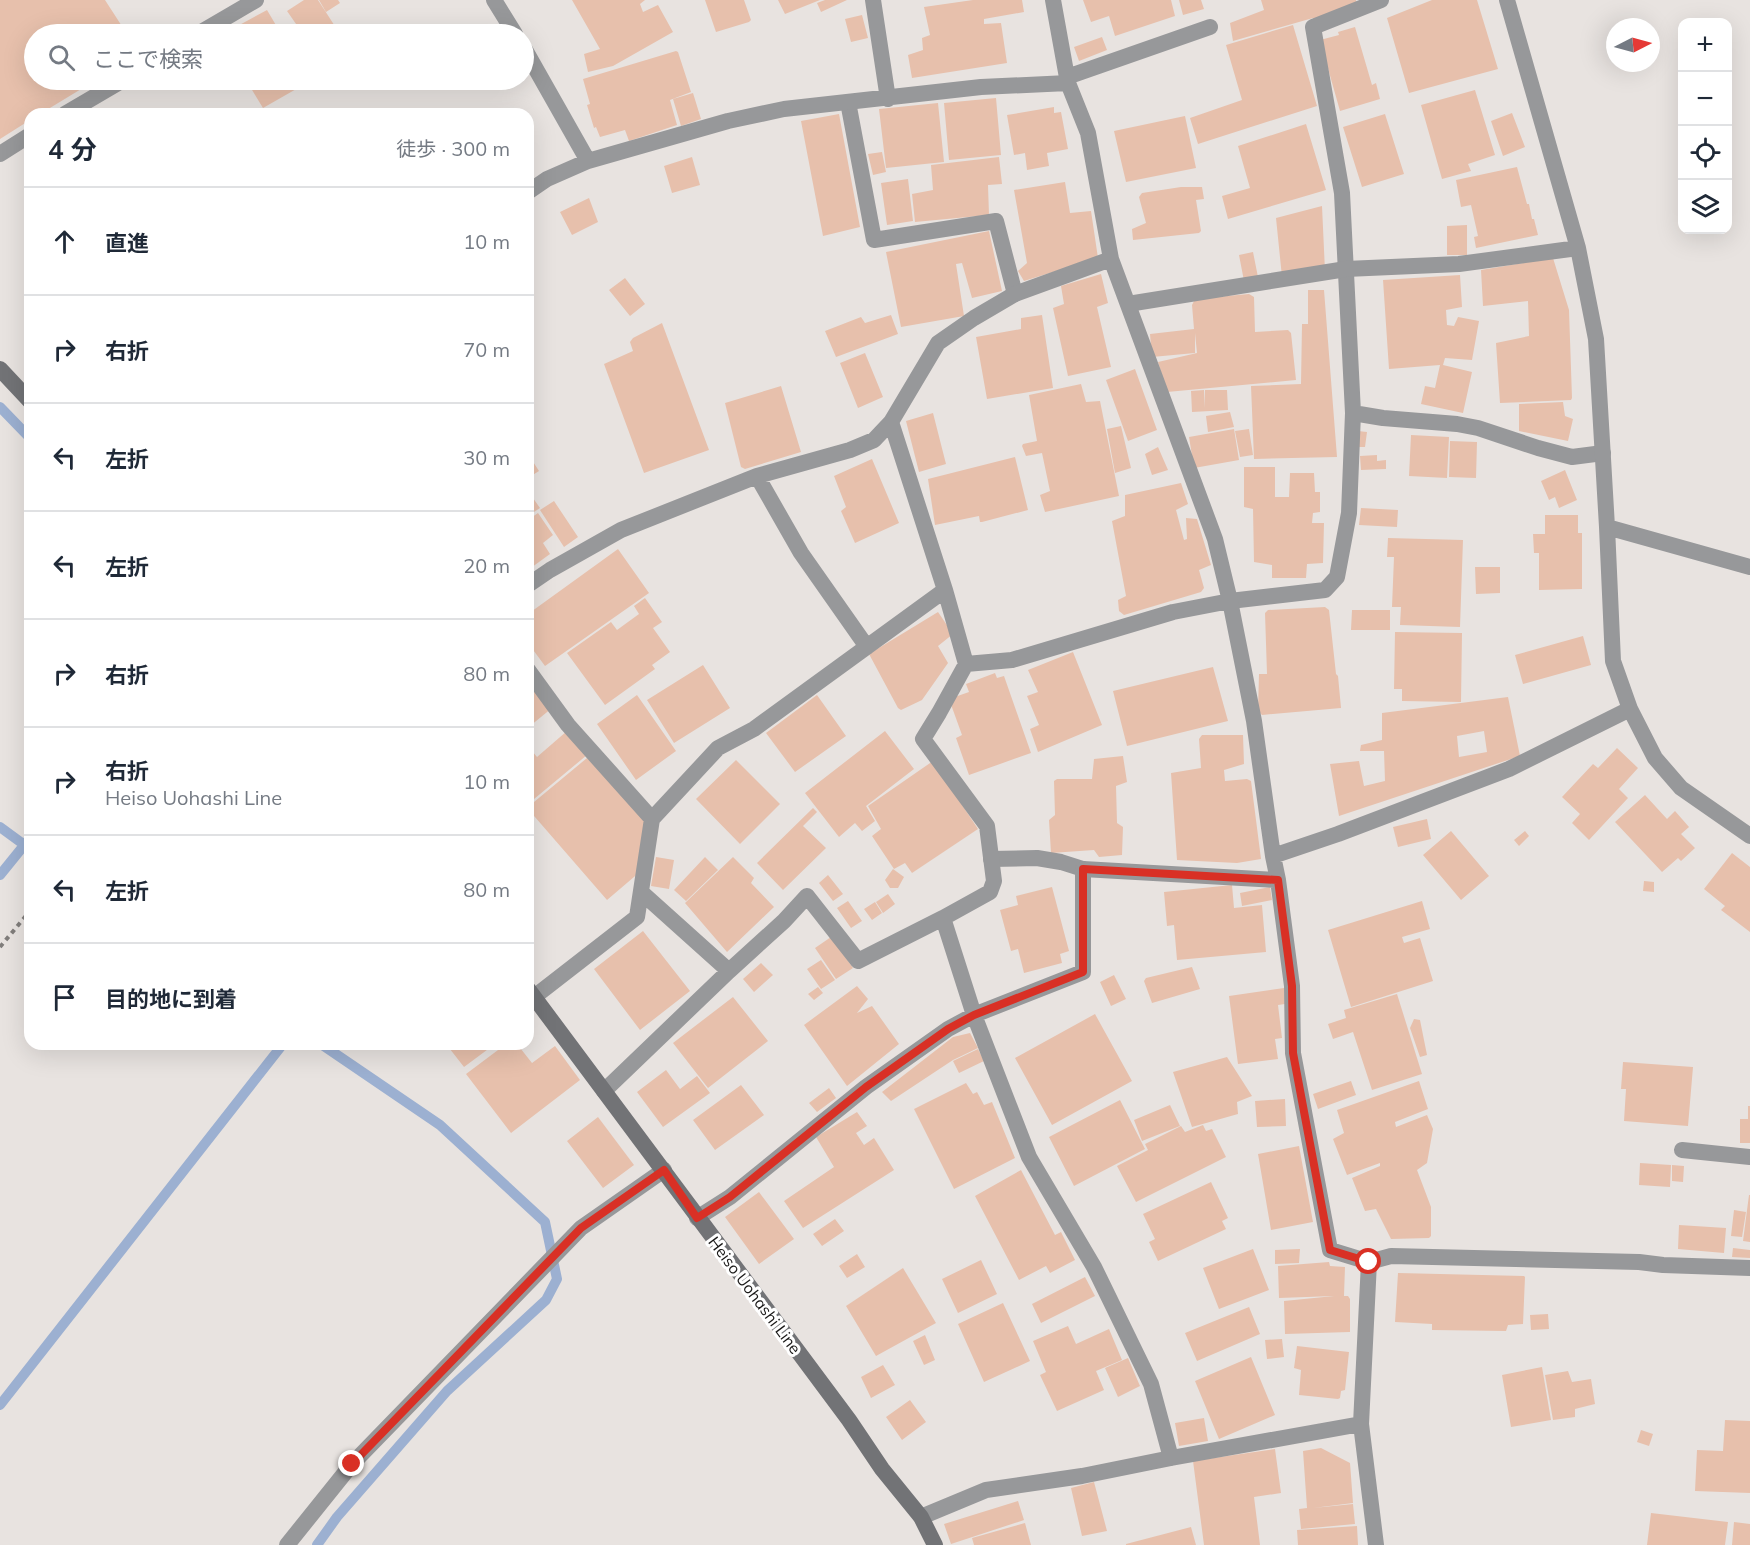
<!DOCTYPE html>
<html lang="ja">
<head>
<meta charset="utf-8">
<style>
	body { margin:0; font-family:Mulish,"Noto Sans JP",sans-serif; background:#f6f6f7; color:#1f2937 }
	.controls { position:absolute; right:18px; top:18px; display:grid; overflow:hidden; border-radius:12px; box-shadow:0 6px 24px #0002 }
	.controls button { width:54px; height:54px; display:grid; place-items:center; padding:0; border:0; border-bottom:2px solid #e0e1e3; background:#fff; color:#1f2937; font:30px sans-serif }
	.compass { position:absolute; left:1606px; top:18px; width:54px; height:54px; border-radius:50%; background:#fff; box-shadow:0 6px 24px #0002; rotate:84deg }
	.stop { position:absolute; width:18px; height:18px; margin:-14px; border:4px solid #d93025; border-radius:50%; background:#fff }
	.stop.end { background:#d93025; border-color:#fff; box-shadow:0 2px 6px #0008 }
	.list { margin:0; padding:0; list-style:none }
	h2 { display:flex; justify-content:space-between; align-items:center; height:78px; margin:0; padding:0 24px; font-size:26px }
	h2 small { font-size:20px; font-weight:400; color:#747a83 }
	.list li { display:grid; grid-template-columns:39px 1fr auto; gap:18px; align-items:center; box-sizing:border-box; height:108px; padding:0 24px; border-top:2px solid #e0e1e3 }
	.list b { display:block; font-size:22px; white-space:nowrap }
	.list p { margin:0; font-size:20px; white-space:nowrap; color:#747a83 }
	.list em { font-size:20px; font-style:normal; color:#747a83 }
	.icon { flex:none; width:33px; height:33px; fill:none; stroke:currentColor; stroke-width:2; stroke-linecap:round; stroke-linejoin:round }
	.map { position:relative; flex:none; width:1750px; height:1545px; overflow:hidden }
	.search { position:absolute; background:#fff; box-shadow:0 6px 24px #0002; left:24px; top:24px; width:510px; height:66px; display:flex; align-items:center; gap:15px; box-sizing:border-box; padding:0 21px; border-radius:33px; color:#747a83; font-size:22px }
	.panel { position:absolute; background:#fff; box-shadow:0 6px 24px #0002; left:24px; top:108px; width:510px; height:942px; border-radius:18px }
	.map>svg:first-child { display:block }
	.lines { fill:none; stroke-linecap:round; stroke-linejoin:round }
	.stream { stroke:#9cb0d1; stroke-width:10 }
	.building { fill:#e7c0ac; fill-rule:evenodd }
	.path { stroke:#807d7b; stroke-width:4; stroke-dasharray:4.5 4.5; stroke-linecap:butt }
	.service { stroke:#97989a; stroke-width:16 }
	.minor { stroke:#97989a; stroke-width:16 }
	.secondary { stroke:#727376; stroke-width:16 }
	.route { stroke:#d93025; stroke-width:8 }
	.labels { text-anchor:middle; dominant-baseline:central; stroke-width:6; stroke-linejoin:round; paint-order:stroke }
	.street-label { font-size:16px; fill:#181716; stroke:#fff }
</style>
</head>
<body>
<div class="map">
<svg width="1750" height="1545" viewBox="0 0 1750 1545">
	<rect width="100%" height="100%" fill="#e8e3e0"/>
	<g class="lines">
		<!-- stream -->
		<path class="stream" d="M0,407L30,438
			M0,827L30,849
			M0,875L30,838
			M0,1405L283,1044
			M317,1545L337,1517L447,1391L546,1300L557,1279L545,1222L440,1125L321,1044"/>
	</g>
	<!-- building -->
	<path class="building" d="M0,0H105L127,34H34V80H96L40,114H30V120L0,139Z
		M304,0H318L340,34H303L287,11Z
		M319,0H338L340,3L326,12Z
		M572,0H645L640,4L643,12L658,5L673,32L613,66L588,72L584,54L600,49Z
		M705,0H744L751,20L749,22L716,32Z
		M778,0H820L785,14Z
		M825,0H847L821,12L817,3Z
		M973,0H1022L1024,12L984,19V24L1001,23L1007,63L912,78L908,55L923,50L922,38L930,35L924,7Z
		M1083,0H1171L1175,16L1115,36L1109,16L1091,22Z
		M1179,0H1201L1204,9L1183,15Z
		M1261,0H1356L1357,5L1315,21L1313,18L1233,41L1230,23L1264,10Z
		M1432,0H1477L1498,69L1409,93L1387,18Z
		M267,10L280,32L278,34H235L232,29Z
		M862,15L868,38L851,42L845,19Z
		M1293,25L1317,106L1198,144L1190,118L1242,100L1226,45Z
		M1355,27L1372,85L1376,83L1380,99L1340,111L1320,40L1339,35L1338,32Z
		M1102,37L1107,50L1079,61L1074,47Z
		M676,51L678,52L691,92L670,100L677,125L629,141L625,130L600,137L596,127L594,128L587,105L590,104L583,79Z
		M246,80H312L263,108Z
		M1475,90L1495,155L1468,164L1471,171L1442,179L1421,105Z
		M693,93L701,119L681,126L673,99Z
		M996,98L1001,155L949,160L944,103Z
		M938,103L944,162L886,168L879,109Z
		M1054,107V113L1061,112L1068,149L1047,153L1049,166L1027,170L1025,153L1014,155L1007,115Z
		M1512,113L1525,147L1503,156L1491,121Z
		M839,114L860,227L823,236L801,121Z
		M1385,114L1404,174L1362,187L1343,127Z
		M1185,116L1196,168L1126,182L1114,131Z
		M1306,124L1326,190L1228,219L1222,196L1250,188L1238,146Z
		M882,152L886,172L873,175L868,154Z
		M692,157L700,185L672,193L664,166Z
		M999,157L1002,184L988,185L989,215L915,222L912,194L933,190L931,165Z
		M1517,167L1527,204H1529L1532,219H1534L1538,235L1476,248L1474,237L1478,236L1471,205L1461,207L1456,180Z
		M908,179L913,221L887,225L881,183Z
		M1065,182L1070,213L1091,211L1098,258L1024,281L1018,271L1027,263L1014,190Z
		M1181,187H1202L1204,199L1196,200L1201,231L1199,233L1133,240L1132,229L1146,223L1139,197L1142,193Z
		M589,198L598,222L572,235L560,212Z
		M1322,206L1325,271L1282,277L1276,218Z
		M1467,225V255H1447V226Z
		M989,231L1002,291L972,298L962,263L956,264L964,316L901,327L886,252Z
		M1253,252L1258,277L1244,281L1239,255Z
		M1553,258L1569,310L1572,398L1571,400L1500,403L1496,343L1529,336L1528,301L1483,306L1481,270Z
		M1101,274L1108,303L1097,307L1111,367L1068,376L1053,308L1064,304L1061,286Z
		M1460,275L1462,307L1446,310L1447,325L1454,326L1458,317L1479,321L1472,360L1445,358L1443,365L1472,372L1463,413L1421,404L1425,386L1435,388L1440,365L1389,369L1383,280Z
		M625,278L645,304L630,316L609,290Z
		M1308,290H1324L1337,457L1254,459L1251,386L1301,384L1302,324H1308Z
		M1249,294L1254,297L1255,332L1288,330L1291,333L1296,380L1167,392L1158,362L1197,353L1195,333V353L1152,357L1150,334L1194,329L1192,305L1195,299Z
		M891,315L898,334L836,357L825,331L861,317L865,323Z
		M1042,315L1053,388L987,399L976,337L1021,329V318Z
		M662,323L709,450L644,473L604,364L633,351L630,342L633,338Z
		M865,353L883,397L858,408L840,363Z
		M1135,369L1157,430L1128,441L1106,380Z
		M1081,384L1086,402L1100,401L1119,496L1045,512L1040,495L1050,491L1042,453L1026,456L1022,446L1023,444L1037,441L1029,395Z
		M781,386L801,452L745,469L741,467L725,403Z
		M1204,390L1205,408V390H1227L1228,410L1192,412L1191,391Z
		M1563,402L1565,416L1573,419L1568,441L1519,431V404Z
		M1230,412L1234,427L1208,432L1206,416Z
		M933,413L946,464L919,472L906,421Z
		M1121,426L1131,468L1115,473L1107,429Z
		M1234,429L1239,460L1194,468L1189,437Z
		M1249,429L1253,455L1240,457L1235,431Z
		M1358,431L1367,432L1365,447H1357Z
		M1411,435L1449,437L1447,478L1409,476Z
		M1450,441L1477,442L1476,478L1449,477Z
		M1158,447L1168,470L1152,475L1145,454Z
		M528,454L539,471L528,478Z
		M1377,455V461L1386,460V469L1361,470L1360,456Z
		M1015,457L1028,510L982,522H980L979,516L935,525L928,479Z
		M872,459L899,523L855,543L841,511L846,507L834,476Z
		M1244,467H1275V497H1289L1290,473H1314L1315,492H1320V512L1313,513L1312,523H1324L1323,563L1307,564L1306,578H1272V565L1254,562L1253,509L1244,507Z
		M1565,470L1577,500L1559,508L1555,497L1549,500L1541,481Z
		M1181,483L1188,504L1176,510L1184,540L1187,539L1186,518L1197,519L1211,565L1199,570L1204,588L1201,592L1124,615L1119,611L1118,600L1126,596L1112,521L1125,516V495Z
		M528,491L540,508L528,516Z
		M554,501L578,537L564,547L540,510Z
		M1361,508L1398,510L1397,527L1359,525Z
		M538,513L553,535L543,543L550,554L528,570V520Z
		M1545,515H1578V533H1582V589L1539,590V553H1534L1533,534H1545Z
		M1388,538L1463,540L1460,627L1400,625L1401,607H1392L1394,557H1387Z
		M618,549L649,593L545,666L528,643V614Z
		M1475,567H1500V593L1476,594Z
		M645,598L662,622L653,628L670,652L652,665L655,669L605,705L567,653L611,622L617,630L639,614L634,606Z
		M1325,607L1329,610L1336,674L1338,676L1341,708L1262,715L1258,711L1259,674H1267L1265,613L1268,610Z
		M1352,610H1390V630H1351Z
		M938,612L953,634L938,646L948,663L922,700L901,710L898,708L869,654Z
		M1395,632L1462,633L1461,702L1402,701V689H1394Z
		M1583,636L1591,665L1523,684L1515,655Z
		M1073,652L1102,725L1038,752L1030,729L1039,725L1027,696L1038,692L1028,670Z
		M703,665L730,708L674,743L647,700Z
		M1213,667L1228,721L1127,746L1113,691Z
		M995,673L997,678L1004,676L1031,753L969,775L956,738L962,735L949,699L969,692L966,684Z
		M528,678L552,708L530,726L528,723Z
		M637,695L676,751L636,780L597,724Z
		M817,695L846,736L795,772L766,733Z
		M1508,697L1520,756L1339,816L1330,764L1359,761L1364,786L1385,781L1384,751H1360L1361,745L1382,740V713ZM1484,731L1487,752L1459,757L1457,736Z
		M567,731L587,755L528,804V746L537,757Z
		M885,731L914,769L866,806L875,821L862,831L855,823L839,837L805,793Z
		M1202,735H1243L1244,764L1224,770L1225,781L1247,779L1251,781L1261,859L1237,863L1177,860L1171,773L1201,768L1199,739Z
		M1617,748L1638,768L1619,789L1628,798L1589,840L1572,823L1580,814L1562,797L1593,764L1598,768Z
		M1123,756L1127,782L1116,786L1117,823L1123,827L1122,855L1099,857L1094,850L1051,853L1049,820L1055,815L1054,781L1057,779H1092L1094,759Z
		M587,758L650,823L641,871L607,900L528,809V807Z
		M736,760L780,804L740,844L696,799Z
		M933,761L978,829L912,873L905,863L894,869L872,836L881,829L868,806Z
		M1645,795L1667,819L1675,811L1689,827L1681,834L1695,848L1681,861L1678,858L1662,872L1615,822Z
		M813,808L817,812L803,826L826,848L783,890L757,863Z
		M1427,819L1431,839L1398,847L1393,827Z
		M1451,831L1489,876L1461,900L1423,855Z
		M1525,831L1529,836L1519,846L1514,840Z
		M1732,853L1750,867V932L1721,910L1725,906L1704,889Z
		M656,857L674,860L669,889L651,886Z
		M705,857L718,870L686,901L674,890Z
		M733,857L754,878L751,883L774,907L727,952L685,903Z
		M893,869L904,877L898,888H890L885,880Z
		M828,875L843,894L833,901L819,883Z
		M1644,881L1654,882V892L1643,891Z
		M1232,885L1234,908L1262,905L1266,952L1177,960L1174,925L1167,926L1164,892Z
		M1052,887L1069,951L1060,954L1062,963L1024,973L1018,949L1011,951L1000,910L1018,905L1016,896Z
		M1270,887L1272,900L1242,906L1240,893Z
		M888,894L895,904L883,913L876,902Z
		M848,901L862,921L851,928L837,908Z
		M1422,901L1430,929L1402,937L1404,943L1420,938L1433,981L1351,1007L1328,930Z
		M875,902L882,913L872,920L864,909Z
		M643,931L690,991L640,1030L594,969Z
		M831,937L853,968L836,979L815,948Z
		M821,960L835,980L821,989L807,969Z
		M761,963L773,975L754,992L743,979Z
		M1192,967L1200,989L1152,1003L1144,981L1146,978Z
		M1114,975L1126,999L1111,1006L1100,982Z
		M857,986L868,999L857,1013L872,1006L899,1044L847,1086L804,1025Z
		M818,987L823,993L814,1000L808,994Z
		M1284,988L1285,1004L1278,1005L1282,1038L1275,1039L1278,1059L1238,1064L1229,996Z
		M1397,994L1422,1074L1372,1090L1353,1032L1333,1039L1328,1024L1346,1018L1344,1010Z
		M733,997L768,1041L708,1088L673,1043Z
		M1095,1014L1132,1081L1052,1125L1015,1058Z
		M1414,1019L1420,1020L1427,1055L1420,1057L1410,1028Z
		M970,1033L978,1048L953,1060L891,1101L882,1092L953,1037Z
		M446,1044H495L464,1067Z
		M506,1044H517L532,1063L555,1046L580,1080L511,1133L466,1074Z
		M978,1049L984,1061L959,1073L953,1061Z
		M1227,1057L1252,1096L1237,1102L1238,1114L1192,1127L1173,1072Z
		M1623,1062L1693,1067L1688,1126L1624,1121L1626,1089H1621Z
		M666,1070L680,1089L697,1076L710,1093L663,1127L637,1092Z
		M1351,1081L1356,1095L1318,1109L1313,1094Z
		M1419,1081L1428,1109L1395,1122L1396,1127L1427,1115L1433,1129L1427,1163L1417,1170L1431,1207V1236L1429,1238L1391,1239L1376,1209L1365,1211L1352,1178L1380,1166V1163L1347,1175L1333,1139L1344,1133L1337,1110Z
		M966,1083L973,1094L977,1092L984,1105L992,1102L1015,1158L954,1189L914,1109Z
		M741,1085L764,1115L715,1150L693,1120Z
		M829,1088L836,1098L817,1112L809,1103Z
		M1285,1099L1286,1126L1257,1127L1255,1101Z
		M1120,1100L1145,1149L1074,1186L1049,1137Z
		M1170,1105L1180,1126L1142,1141L1134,1120Z
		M1748,1106H1750V1143H1740V1119H1748Z
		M857,1112L867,1126L856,1133L864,1145L874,1138L894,1170L803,1228L784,1201L834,1167L816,1137Z
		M598,1117L634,1165L603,1188L567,1141Z
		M1203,1125L1206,1131L1212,1129L1226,1157L1136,1202L1117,1166L1148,1150L1145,1144L1181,1126L1185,1132Z
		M1299,1146L1313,1222L1271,1230L1258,1154Z
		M1640,1163L1671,1165L1670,1187L1639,1185Z
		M1672,1165L1684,1166L1683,1182L1672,1181Z
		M1021,1170L1055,1235L1061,1232L1075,1260L1050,1273L1046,1266L1019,1280L975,1196Z
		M1211,1182L1228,1218L1222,1221L1226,1229L1158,1261L1149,1242L1155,1239L1143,1214Z
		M759,1192L794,1239L759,1264L725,1217Z
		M1749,1195H1750V1242L1743,1241Z
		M1734,1210L1746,1212L1742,1237L1731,1236Z
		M835,1219L844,1231L822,1246L813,1234Z
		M1679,1225L1726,1228L1724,1253L1678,1249Z
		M1733,1248L1750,1250V1258L1732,1257Z
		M1253,1249L1269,1290L1219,1309L1203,1268Z
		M1300,1249L1299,1263L1275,1264V1250Z
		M857,1254L865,1267L847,1278L839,1266Z
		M981,1260L997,1294L958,1313L942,1279Z
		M1329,1262L1330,1266L1345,1267L1344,1296H1348L1350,1299V1332L1285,1334L1284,1301L1334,1296L1279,1298L1278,1266Z
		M903,1268L936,1323L876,1356L846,1306Z
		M1398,1273L1524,1276L1525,1277L1523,1324L1508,1325L1506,1331L1432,1330V1324L1395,1322Z
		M1085,1277L1095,1296L1041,1323L1032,1304Z
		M1003,1303L1030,1361L984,1382L958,1324Z
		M1249,1307L1260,1334L1197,1361L1185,1333Z
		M1548,1314L1549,1329L1531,1330L1530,1315Z
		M1068,1326L1076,1344L1109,1329L1122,1360L1096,1371L1104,1390L1057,1411L1040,1375L1046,1372L1033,1341Z
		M925,1335L935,1360L924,1365L913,1341Z
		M1282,1339L1284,1357L1267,1359L1265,1340Z
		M1297,1346L1349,1352L1345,1390L1341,1391L1340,1398L1338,1399L1299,1395L1301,1370L1294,1368Z
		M1251,1357L1275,1415L1219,1439L1195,1381Z
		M1128,1358L1140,1386L1118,1397L1105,1368Z
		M883,1365L895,1385L871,1398L861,1377Z
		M1542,1367L1551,1420L1511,1427L1502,1375Z
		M1568,1371L1572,1382L1591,1379L1595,1404L1575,1409V1417L1553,1420L1545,1375Z
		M910,1400L926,1422L902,1440L886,1417Z
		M1204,1418L1208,1441L1179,1446L1175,1423Z
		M1725,1420L1750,1421V1493L1695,1491L1697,1450L1723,1451Z
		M1641,1430L1653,1434L1649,1446L1637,1442Z
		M1321,1448L1350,1463L1353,1503L1313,1508L1353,1504L1355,1524L1301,1529L1299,1509L1307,1508L1303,1451Z
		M1275,1449L1281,1493L1254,1497L1260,1545H1204L1193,1461Z
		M1094,1482L1107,1531L1082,1536L1071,1488Z
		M1018,1501L1024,1520L951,1544L944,1524Z
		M1651,1513L1728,1522L1725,1545H1647Z
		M1734,1522L1750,1524V1545H1732Z
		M1025,1523L1031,1545H974L972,1538Z
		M1357,1526L1358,1545H1298L1297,1530Z
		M1191,1527L1196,1545H1126V1544Z"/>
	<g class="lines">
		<!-- path -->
		<path class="path" d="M0,947L30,911"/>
		<!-- service -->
		<path class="service" d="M848,102L874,240L996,221L1015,294
			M1353,413L1383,418L1457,424L1478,428L1538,448L1572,457L1603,453
			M1230,601L1325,590L1337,577L1349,513L1353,413L1342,193L1313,27L1381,0
			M991,859L1037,858L1061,862L1083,869
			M1369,1262L1391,1256L1639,1262L1663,1265L1750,1268"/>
		<!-- minor -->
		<path class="minor" d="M494,0L515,34
			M873,0L888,99
			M1053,0L1068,83L1088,133L1111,259L1215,539L1230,601L1254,721L1273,856L1278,880L1292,986L1293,1053L1330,1250L1369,1262L1361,1424L1376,1545
			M1507,0L1578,248L1596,339L1607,527L1613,661L1630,709L1655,758L1681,788L1750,836
			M198,34L256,0
			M524,48L588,161
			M1067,77L1210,27
			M65,114L123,80
			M0,154L30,135
			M528,192L547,179L588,161L728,121L784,109L981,87L1068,83
			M1128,304L1346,269L1459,264L1578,248
			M891,422L945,590L966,664
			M757,476L801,553L867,647
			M1607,527L1750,567
			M528,585L550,570L621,530L757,476L850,450L874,440L891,422L938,343L974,318L1015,294L1111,259
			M528,670L568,725L652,819
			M1273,856L1338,834L1509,769L1630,709
			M641,892L729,971
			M943,918L974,1015L1029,1157L1094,1267L1151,1384L1171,1458
			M534,997L637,917L652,819L718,748L754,729L945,590
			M604,1091L729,971L784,921L807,896L858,961L943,918L990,892L994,881L987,826L923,739L939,713L966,664L1012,660L1173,612L1230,601
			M1682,1150L1750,1157
			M697,1218L730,1197L866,1087L948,1029L974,1015L1083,972V869L1278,880
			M921,1517L986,1490L1082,1476L1171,1458L1361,1424
			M287,1545L352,1464L581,1228L664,1170"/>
		<!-- secondary -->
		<path class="secondary" d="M0,369L30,401
			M528,989L849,1420L882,1469L921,1517L935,1545"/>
	</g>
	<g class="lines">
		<!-- route -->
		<path class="route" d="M352,1464L581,1228L664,1170L697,1218L730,1197L866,1087L948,1029L974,1015L1083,972V869L1278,880L1292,986L1293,1053L1330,1250L1369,1262"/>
	</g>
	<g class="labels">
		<!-- street labels -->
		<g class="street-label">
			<text transform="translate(755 1295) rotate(53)">Heiso Uohashi Line</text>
		</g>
	</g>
</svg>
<div class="controls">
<button>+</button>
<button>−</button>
<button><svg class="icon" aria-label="locate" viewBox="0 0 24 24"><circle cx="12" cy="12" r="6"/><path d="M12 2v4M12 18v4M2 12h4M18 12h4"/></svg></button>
<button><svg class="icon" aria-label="layers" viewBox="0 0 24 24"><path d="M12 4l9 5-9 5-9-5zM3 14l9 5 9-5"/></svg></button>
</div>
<svg class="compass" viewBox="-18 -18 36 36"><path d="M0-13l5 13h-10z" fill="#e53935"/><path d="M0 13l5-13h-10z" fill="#747a83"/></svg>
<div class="stop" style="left:1369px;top:1262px"></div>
<div class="stop end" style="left:352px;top:1464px"></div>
<div class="search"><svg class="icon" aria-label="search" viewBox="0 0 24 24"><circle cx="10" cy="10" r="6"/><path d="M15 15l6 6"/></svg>ここで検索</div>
<section class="panel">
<h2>4 分<small>徒歩 · 300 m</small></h2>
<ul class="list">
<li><svg class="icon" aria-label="ahead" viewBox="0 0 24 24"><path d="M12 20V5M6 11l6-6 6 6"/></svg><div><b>直進</b></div><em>10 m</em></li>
<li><svg class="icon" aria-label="right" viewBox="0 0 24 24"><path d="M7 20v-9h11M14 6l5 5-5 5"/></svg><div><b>右折</b></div><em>70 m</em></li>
<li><svg class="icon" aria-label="left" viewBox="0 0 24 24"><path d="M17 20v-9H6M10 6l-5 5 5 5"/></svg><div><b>左折</b></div><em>30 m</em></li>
<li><svg class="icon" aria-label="left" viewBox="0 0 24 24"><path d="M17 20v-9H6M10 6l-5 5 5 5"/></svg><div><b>左折</b></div><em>20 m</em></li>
<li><svg class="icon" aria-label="right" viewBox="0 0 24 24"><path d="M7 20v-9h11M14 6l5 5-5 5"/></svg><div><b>右折</b></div><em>80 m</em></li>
<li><svg class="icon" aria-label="right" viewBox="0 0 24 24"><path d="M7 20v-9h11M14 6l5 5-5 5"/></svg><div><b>右折</b><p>Heiso Uohashi Line</p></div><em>10 m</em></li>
<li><svg class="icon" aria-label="left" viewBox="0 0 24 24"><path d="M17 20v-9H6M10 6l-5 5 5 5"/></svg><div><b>左折</b></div><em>80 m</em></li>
<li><svg class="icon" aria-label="arrive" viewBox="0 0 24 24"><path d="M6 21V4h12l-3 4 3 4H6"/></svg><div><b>目的地に到着</b></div></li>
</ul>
</section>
</div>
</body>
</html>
